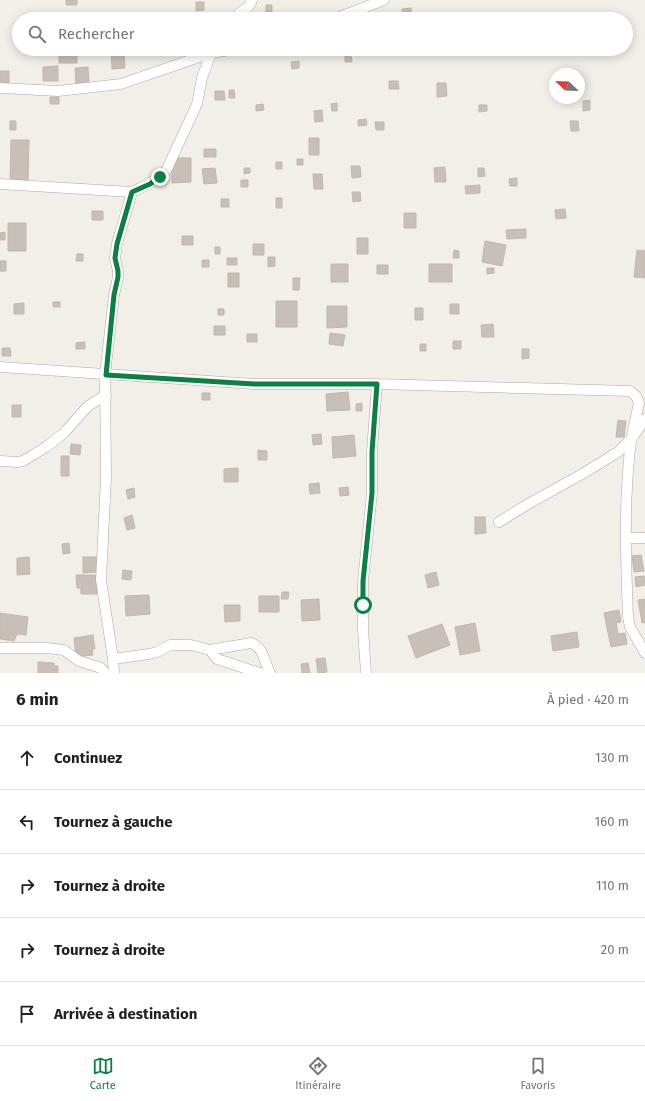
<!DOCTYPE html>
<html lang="fr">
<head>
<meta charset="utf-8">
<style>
	body { margin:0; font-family:"Fira Sans",sans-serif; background:#f2f2f2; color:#202124 }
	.compass { position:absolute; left:549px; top:68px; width:36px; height:36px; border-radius:50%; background:#fff; box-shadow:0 2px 10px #0003; rotate:293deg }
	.stop { position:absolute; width:12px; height:12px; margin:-9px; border:3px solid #0b8043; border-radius:50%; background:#fff }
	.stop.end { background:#0b8043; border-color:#fff; box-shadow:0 1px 4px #0008 }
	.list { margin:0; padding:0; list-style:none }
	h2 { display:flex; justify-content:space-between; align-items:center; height:52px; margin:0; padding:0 16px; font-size:17px }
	h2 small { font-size:13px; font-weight:400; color:#757577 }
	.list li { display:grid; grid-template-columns:26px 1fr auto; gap:12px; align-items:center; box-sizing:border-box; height:64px; padding:0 16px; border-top:1px solid #e0e0e0 }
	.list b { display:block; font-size:15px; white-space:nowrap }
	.list em { font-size:13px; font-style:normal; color:#757577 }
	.icon { flex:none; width:22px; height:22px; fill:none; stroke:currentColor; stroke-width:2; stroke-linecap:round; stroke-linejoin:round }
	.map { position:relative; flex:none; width:645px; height:673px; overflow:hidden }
	.search { position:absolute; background:#fff; box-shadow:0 2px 10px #0003; left:12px; right:12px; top:12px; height:44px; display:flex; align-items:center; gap:10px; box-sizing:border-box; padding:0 14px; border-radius:22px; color:#757577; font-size:15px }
	.sheet { height:372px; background:#fff }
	nav { display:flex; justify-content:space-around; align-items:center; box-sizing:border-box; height:56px; border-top:1px solid #e0e0e0; background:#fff; font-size:11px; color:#757577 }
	nav a { display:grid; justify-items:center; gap:2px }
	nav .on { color:#0b8043 }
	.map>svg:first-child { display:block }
	.building { fill:#c7bfb8; stroke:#c4b6ab }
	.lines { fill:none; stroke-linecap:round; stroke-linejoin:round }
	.street-casing { stroke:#a9a9a9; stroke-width:11 }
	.street { stroke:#fff; stroke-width:10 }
	.route { stroke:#0b8043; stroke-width:5 }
</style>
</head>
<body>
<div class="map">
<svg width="645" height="673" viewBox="0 0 645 673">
	<rect width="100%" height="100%" fill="#f2efe9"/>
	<!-- building -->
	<path class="building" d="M66,0H77V5H66Z
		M196,2H204V10L196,11Z
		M266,5H272V13L266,14Z
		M411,8L412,19H402V9Z
		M59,49H77V63H59Z
		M111,49H124L125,68L112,69Z
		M351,54L352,62H345V55Z
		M299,61V68L292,69L291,62Z
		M58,66V81H43V67Z
		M88,67L89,83L76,84L75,68Z
		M0,71H9V83L0,84Z
		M389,81H398L399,89H389Z
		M437,83H446L447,96L437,97Z
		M229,90H234L235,98H229Z
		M215,91H224L225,100H215Z
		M50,97H59V104H50Z
		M590,100V110L583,111V101Z
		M337,103V111H332L331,104Z
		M263,104L264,110L256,111V105Z
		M479,105H487V111L479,112Z
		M322,110L323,121L315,122L314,111Z
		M366,119L367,125L358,126V120Z
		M10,121H16V130H10Z
		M570,121H578L579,131H571Z
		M375,122H384V130H376Z
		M309,138H319V155H309Z
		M11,140H29L28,181H10Z
		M204,149H216V157H204Z
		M172,158H191V182L172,183Z
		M297,159H303V165H297Z
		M276,162H282V169H276Z
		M351,166H360L361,177L352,178Z
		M445,167L446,182H435L434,168Z
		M215,168L217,183L204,184L202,169Z
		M244,168H250V173L244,174Z
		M478,168H484L485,176L478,177Z
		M313,174H322L323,189H314Z
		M517,178V186H510L509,179Z
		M241,180H248V187H241Z
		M480,185V193L466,194L465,186Z
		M352,192H360L361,201L353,202Z
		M276,198H282V208H276Z
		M221,199H229V207H221Z
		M565,209L566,218L556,219L555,210Z
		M92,211H103V220H92Z
		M404,213H416V228H404Z
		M8,223H26V251H8Z
		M526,229V238L507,239L506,230Z
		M5,232V240H0V233Z
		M182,236H193V245H182Z
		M357,238H368V254H357Z
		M485,241L506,245L502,266L482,262Z
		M253,244H264V255H253Z
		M215,247H220V254H215Z
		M454,250L459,251V258H453Z
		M637,250L645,251V278L634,277Z
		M77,254H83V261H76Z
		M268,257H275V266L268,267Z
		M227,258H237V265H227Z
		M202,260H209V267H202Z
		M0,261H6V271H0Z
		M331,264H348V282H331Z
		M429,264H452V282H429Z
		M377,265H388V274H377Z
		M487,268H494V273L487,274Z
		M228,273H239V287H228Z
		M293,278H300L299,290H293Z
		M276,301H297V327H276Z
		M53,302H60V307H53Z
		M24,303V314H14V304Z
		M450,304H459V314H450Z
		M327,306H347V327L327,328Z
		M415,308H423V320H415Z
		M218,309H224V315H218Z
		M493,324L494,337H482L481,325Z
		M214,326H225V335H214Z
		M330,333L345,335L343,346L329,344Z
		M247,334H257V342H247Z
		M453,341H461V349H453Z
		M85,342V349H76V343Z
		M420,344H426V351H420Z
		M2,348H10L11,356H2Z
		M522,349H529V358L522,359Z
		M348,392L350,410L327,411L326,394Z
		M202,393H210V400H202Z
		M362,403V411H356V404Z
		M12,405H21V417H12Z
		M618,420L626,421L624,437H616Z
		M321,434L322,444L313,445L312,435Z
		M354,435L356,456L333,458L332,437Z
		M71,444L81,445L80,455L70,454Z
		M258,450L267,451V460H258Z
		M61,456H69V476H61Z
		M238,468V482H224V469Z
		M319,483L320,493L310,494L309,484Z
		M348,487L349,495L340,496L339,488Z
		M134,488L135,497L128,499L126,490Z
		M132,515L135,528L127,530L124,518Z
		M475,517H485L486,533L475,534Z
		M69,543L70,553L63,554L62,544Z
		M641,555L644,571L634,572L632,556Z
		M29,557L30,574L17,575V558Z
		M83,557H99V572L83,573Z
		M123,570L132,571L131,580L122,579Z
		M436,572L439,585L428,588L425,575Z
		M76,575H97V594H81V588H77Z
		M644,576L645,585L636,587L635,577Z
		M282,592H289L288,599H281Z
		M149,595L150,614L126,616L125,596Z
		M259,596H279V612H259Z
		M319,599L320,620L302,621L301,600Z
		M645,599V622L642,623L638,600Z
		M224,605H240V621L225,622Z
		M619,610L621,622L616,623L618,634L625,633L627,644L611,647L604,613Z
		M0,613L28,617L26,635L17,634L14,641L0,639Z
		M475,623L480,651L460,655L455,627Z
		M442,624L450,645L416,658L408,636Z
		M577,632L579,647L553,651L551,636Z
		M93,635L95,649H92L93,655L76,657L74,638Z
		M325,658L327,672L318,673L316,659Z
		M38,662L54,663V666H58V673H38Z
		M308,663L310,673H302L301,664Z"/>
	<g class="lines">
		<!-- street casing -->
		<g class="street-casing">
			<path id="street" d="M234,19C239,11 250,9 252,0
				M334,19L384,0
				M0,88L58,91L121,84L211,53L213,50
				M0,184L132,192
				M0,367L254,384H377L630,391L636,396L639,403C635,422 630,441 629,460C624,512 626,565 628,617L630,627L645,653
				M0,461L18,462L23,461L46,447L64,433L88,406L106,395
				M499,522L528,504L584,473L618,452L632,438L645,419
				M626,538H645
				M0,648H46L64,650L79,661L101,668L105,673
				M210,650L251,643C264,647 264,662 270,673
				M113,659L149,654L157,652L170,645H191L210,650L217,659L223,661L260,673
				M114,673L113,659L101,580L106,477L105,375L114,295L118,277V271L115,258L117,244L132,192C145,186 156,181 166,171L197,104L202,78L211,53L236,49
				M366,673L363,629V581L372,493V451L377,384"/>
		</g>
		<!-- street -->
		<use href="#street" class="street"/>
	</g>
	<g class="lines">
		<!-- route -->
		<path class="route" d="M160,177L150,184L132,192L117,244L115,258L118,271V277L114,295L106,375L254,384H377L372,452V493L363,581V605"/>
	</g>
</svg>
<svg class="compass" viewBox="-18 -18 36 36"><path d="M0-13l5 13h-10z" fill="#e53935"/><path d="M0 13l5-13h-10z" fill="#757577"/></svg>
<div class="stop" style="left:363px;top:605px"></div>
<div class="stop end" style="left:160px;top:177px"></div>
<div class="search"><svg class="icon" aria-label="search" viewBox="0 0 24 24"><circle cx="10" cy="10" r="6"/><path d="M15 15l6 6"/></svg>Rechercher</div>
</div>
<section class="sheet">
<h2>6 min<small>À pied · 420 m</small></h2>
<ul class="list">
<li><svg class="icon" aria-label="ahead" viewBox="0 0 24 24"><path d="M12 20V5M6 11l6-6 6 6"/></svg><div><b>Continuez</b></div><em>130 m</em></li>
<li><svg class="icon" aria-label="left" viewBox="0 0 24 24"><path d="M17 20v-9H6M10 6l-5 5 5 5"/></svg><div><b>Tournez à gauche</b></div><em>160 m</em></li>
<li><svg class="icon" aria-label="right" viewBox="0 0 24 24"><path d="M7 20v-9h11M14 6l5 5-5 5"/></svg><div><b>Tournez à droite</b></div><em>110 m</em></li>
<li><svg class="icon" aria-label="right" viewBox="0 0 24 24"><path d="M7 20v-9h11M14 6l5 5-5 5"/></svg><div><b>Tournez à droite</b></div><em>20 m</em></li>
<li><svg class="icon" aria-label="arrive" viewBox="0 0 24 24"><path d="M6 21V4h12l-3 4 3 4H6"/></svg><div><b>Arrivée à destination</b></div></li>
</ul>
</section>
<nav>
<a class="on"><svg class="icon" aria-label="map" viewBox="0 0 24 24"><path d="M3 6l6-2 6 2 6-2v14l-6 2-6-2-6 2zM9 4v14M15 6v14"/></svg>Carte</a>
<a><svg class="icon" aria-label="directions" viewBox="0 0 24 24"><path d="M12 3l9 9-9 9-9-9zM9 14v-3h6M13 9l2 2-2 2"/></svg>Itinéraire</a>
<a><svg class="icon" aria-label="saved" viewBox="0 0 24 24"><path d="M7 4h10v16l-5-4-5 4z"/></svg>Favoris</a>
</nav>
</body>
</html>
